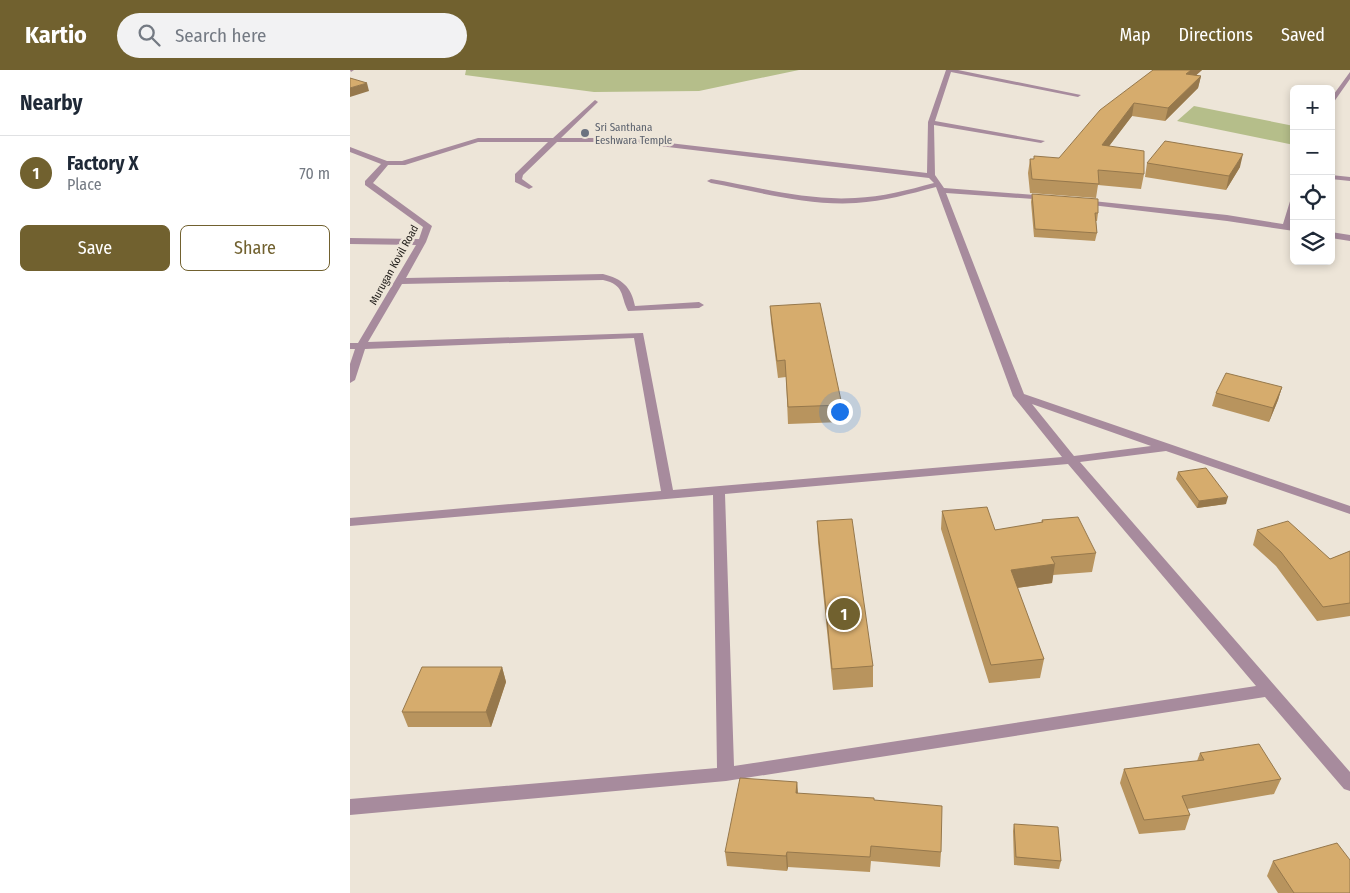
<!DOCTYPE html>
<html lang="en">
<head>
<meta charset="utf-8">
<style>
	body { margin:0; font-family:"Fira Sans Condensed",sans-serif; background:#f2f2f3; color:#1f2937 }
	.controls { position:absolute; right:15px; top:15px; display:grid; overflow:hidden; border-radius:8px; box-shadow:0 2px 8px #0003 }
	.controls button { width:45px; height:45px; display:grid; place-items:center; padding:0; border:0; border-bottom:1px solid #e0e1e3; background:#fff; color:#1f2937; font:25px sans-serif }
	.you { position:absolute; left:489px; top:341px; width:18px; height:18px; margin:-12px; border:4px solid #fff; border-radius:50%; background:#1a73e8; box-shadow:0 0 0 8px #1a73e833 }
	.badge { display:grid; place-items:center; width:32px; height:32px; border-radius:50%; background:#71612f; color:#fff; font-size:16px; font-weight:700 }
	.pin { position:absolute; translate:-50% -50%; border:2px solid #fff; box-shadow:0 1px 5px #0006 }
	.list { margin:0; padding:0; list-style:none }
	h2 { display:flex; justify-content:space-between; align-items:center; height:65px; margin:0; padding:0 20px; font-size:21px }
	h2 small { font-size:16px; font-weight:400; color:#747a83 }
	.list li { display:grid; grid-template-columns:32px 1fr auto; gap:15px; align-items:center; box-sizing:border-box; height:75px; padding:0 20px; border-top:1px solid #e0e1e3 }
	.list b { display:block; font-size:19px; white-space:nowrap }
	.list p { margin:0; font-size:16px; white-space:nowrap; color:#747a83 }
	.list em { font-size:16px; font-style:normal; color:#747a83 }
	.actions { display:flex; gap:10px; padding:15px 20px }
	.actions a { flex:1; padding:11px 0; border:1px solid #71612f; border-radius:8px; text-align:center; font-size:18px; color:#71612f }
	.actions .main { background:#71612f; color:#fff }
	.icon { flex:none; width:28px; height:28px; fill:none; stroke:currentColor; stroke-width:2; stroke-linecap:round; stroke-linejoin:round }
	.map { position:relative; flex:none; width:1000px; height:823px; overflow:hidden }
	header { display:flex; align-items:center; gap:30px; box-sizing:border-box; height:70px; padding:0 25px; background:#71612f; color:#fff }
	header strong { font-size:24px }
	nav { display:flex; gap:28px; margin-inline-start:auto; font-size:18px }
	.search { width:350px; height:45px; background:#f2f2f3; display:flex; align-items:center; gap:12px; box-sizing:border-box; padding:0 18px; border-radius:28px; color:#747a83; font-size:19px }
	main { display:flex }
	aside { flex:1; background:#fff }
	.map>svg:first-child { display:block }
	.green { fill:#b5be8a }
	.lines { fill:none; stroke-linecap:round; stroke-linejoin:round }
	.minor { fill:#a78b9d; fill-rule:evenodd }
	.wall { fill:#b8945e }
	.shaded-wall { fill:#96784c }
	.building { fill:#d6ac6d; stroke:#96784c }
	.worship-dot { fill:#6b7280; stroke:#ede5d8; stroke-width:2 }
	.labels { text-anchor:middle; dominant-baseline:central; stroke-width:5; stroke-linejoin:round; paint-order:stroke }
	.far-worship-label { font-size:11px; fill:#5b616d; stroke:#ede5d8; text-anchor:start }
	.far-street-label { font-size:11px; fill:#24211d; stroke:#ede5d8 }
</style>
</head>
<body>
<header>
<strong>Kartio</strong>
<div class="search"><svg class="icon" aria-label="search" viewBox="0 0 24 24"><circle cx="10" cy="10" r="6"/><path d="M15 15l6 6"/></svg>Search here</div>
<nav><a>Map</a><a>Directions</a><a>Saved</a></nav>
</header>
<main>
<aside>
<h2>Nearby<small></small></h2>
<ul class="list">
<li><span class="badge">1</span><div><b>Factory X</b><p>Place</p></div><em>70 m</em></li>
</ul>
<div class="actions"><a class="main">Save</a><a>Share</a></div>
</aside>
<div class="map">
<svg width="1000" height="823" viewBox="0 0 1000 823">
	<rect width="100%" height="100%" fill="#ede5d8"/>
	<!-- green -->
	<path class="green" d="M116,0H449L349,21L244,22L115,5Z
		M844,36L944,56V75L827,51Z"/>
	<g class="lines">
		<!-- minor -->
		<path class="minor" d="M0,0H4L1,2Z
			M596,0H608L731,25L728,27L601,2L585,51L695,71L691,73L584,55L585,105L594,118L698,126L702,128L698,130L596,123L674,324L1000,436V444L816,381L730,392L1000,702V721L994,719L915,627L376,711L0,745V729L367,698L363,425L0,456V448L311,421L284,268L15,279L5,310L0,313V294L5,279H0V273H8L66,175L0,174V168L69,169L73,157L15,115V111L31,94L0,82V77L37,91H52L128,68H203L245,30L248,32L247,33L211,68H276L577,103L578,52ZM128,72H198L165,104V112L179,119L183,117L172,109L173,105L207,72H276L579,108L584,113C558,120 532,127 505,128C456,131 408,117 361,109L357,111L361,113C409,122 458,136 506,133C534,131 560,124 586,117L663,326L712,387L323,420L293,263L18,272L52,214L253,210C275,215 270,225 278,241L349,238L354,235L349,232L285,236C281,216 272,209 253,204L56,208L76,172L82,156L23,113L38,95H55ZM682,334L801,376L724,386ZM718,394L906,616L384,696L375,424Z
			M1000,2V9L981,36V28Z
			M981,105L1000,107V111L981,109Z
			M941,128H944V145L941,155H944V161L877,151L733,134L729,132L733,130L877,145L933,154Z
			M981,162L1000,165V171L981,168Z"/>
	</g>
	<!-- wall -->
	<path class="wall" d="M803,0H852L846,5L851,6L848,18L815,51L782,46L759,76L794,104L791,119L748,115L746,128L680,123L678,103L680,89L709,88Z
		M797,93L890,97L876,120L795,107Z
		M682,124L748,143L747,151H746L747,163L745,171L684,167L681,132Z
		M420,236L492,335V352L438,354L436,307L428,308L421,252Z
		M932,317L928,330L919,352L862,336L866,323Z
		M828,402L876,434L847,438L826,409Z
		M592,441L645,460L691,453L692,450L746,483L742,502L703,505L702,513L667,518L694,589L690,608L639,613L591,459Z
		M467,451L523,596V617L483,620L468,472Z
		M907,460L980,489L1000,481V546L967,551L926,496L903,475Z
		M152,597L156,612L141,657H58L52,642Z
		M850,683L931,709L924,724L837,739L840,745L835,760L789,764L770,713L774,699L847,691Z
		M447,712L448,724L524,730L591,782L590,797L521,791L520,802L438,797L437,801L377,796L375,782Z
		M664,754L711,791L709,799L664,795L663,761Z
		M923,791L1000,823H928L917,806Z"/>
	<!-- shaded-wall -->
	<path class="shaded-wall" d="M841,0H852L834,16L836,4Z
		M851,6L848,18L815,51L818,38Z
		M17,13L19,21L0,27V18Z
		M784,33L782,46L750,88L752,75Z
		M893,84L890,97L876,120L879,106Z
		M932,317L928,330L919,352L923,338Z
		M878,427L876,434L847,438L849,431Z
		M705,494L702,513L658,519L661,500Z
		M152,597L156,612L141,657L136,642Z
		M447,712L448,727L446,723Z
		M437,782L438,797L437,801L436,786Z"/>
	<!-- building -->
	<path class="building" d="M803,0H841L836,4L851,6L818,38L784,33L752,75L794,81V104L748,100L749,114L682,109L680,89H684V86L709,88L750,40Z
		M0,8L17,13L0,18Z
		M815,71L893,84L879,106L797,93Z
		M682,124L748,129V143H745L747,163L685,159Z
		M470,233L492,335L438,337L435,290L427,291L420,236Z
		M876,303L932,317L923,338L866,323Z
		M856,398L878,427L849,431L828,402Z
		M637,437L645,460L693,452L692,450L728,447L746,483L701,487L705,494L661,500L694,589L641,595L592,441Z
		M502,449L523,596L482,599L467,451Z
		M938,451L980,489L1000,481V533L973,537L931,482L907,460Z
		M72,597H152L136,642H52Z
		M909,674L931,709L832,726L840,745L794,750L774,699L854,690L850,683Z
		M390,708L447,712L446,723L524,728V730L592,736L591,782L521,776L520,787L437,782L436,786L375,782Z
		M664,754L708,757L711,791L666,787Z
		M987,773L1000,790V823H944L923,791Z"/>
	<!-- markers -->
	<circle class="worship-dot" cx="235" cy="63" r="5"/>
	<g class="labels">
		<!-- far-worship labels -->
		<g class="far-worship-label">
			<text x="245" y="57">Sri Santhana<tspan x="245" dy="13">Eeshwara Temple</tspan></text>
		</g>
		<!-- far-street labels -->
		<g class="far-street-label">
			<text transform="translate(44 195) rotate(-61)">Murugan Kovil Road</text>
		</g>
	</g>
</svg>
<div class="controls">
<button>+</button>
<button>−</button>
<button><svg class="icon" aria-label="locate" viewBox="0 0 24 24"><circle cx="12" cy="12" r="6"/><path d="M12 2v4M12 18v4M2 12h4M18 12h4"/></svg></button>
<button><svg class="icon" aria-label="layers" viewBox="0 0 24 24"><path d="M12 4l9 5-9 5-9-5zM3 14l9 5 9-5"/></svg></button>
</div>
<div class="you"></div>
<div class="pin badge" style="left:494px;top:544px">1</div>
</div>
</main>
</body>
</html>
